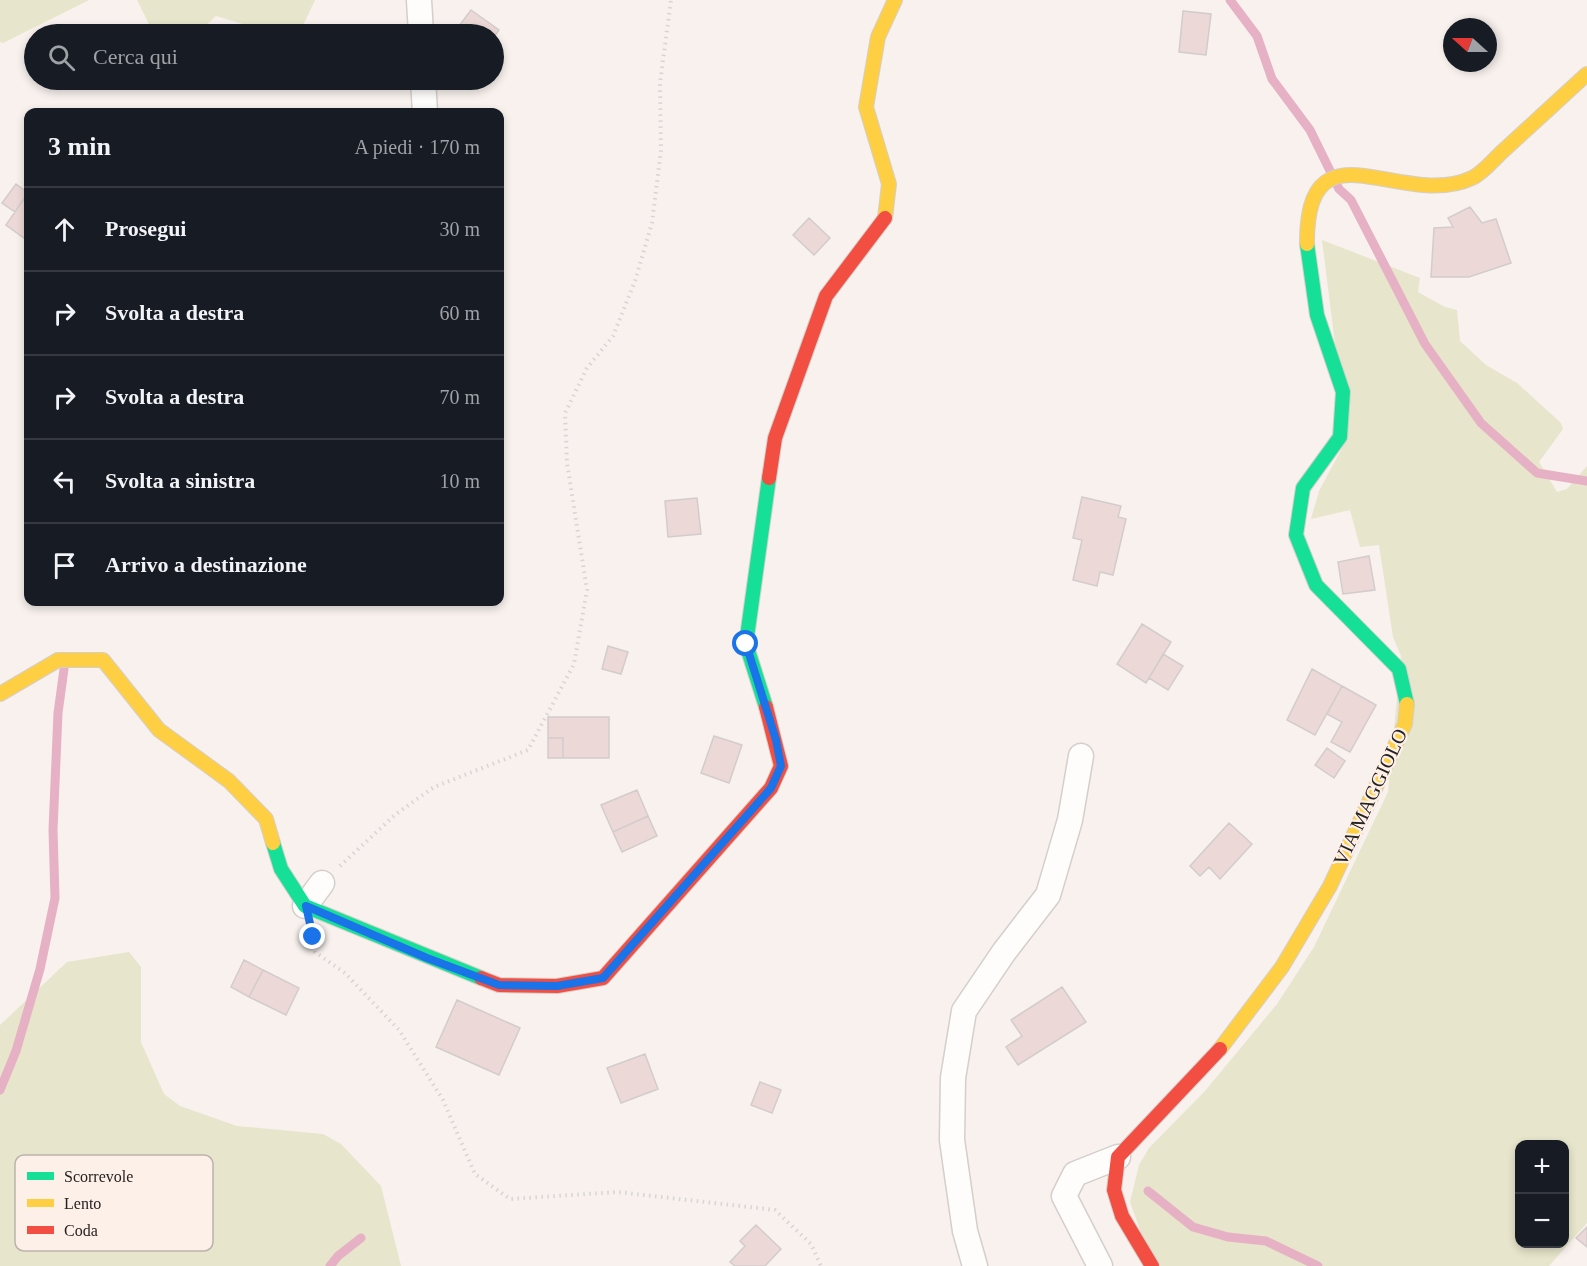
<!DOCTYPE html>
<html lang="it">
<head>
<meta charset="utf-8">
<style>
	body { margin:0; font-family:"Times New Roman",serif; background:#20242c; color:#f1f3f6 }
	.controls { position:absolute; right:18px; bottom:18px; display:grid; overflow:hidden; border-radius:12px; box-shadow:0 3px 9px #0003 }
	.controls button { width:54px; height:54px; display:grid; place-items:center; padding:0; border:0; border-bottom:2px solid #363941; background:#171b24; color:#f1f3f6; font:30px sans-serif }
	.compass { position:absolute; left:1443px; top:18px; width:54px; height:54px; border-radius:50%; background:#171b24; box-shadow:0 3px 9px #0003; rotate:291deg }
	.stop { position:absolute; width:18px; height:18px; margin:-14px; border:4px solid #1a73e8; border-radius:50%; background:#fff }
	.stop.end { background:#1a73e8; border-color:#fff; box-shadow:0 2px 6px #0008 }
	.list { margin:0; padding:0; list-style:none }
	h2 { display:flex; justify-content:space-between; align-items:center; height:78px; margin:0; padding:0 24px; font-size:26px }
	h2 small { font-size:20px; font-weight:400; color:#9ea1a6 }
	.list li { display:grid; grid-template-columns:39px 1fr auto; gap:18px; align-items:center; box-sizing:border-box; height:84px; padding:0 24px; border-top:2px solid #363941 }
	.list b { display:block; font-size:22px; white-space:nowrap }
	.list em { font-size:20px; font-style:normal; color:#9ea1a6 }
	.icon { flex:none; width:33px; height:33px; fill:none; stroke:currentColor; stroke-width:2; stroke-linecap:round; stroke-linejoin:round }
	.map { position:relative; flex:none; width:1587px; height:1266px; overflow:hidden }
	.search { position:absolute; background:#171b24; box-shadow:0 3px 9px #0003; left:24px; top:24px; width:480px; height:66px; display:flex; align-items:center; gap:15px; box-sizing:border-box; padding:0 21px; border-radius:33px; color:#9ea1a6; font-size:22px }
	.panel { position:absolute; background:#171b24; box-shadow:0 3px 9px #0003; left:24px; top:108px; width:480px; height:498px; border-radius:12px }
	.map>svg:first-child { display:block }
	.green { fill:#e7e5cb; fill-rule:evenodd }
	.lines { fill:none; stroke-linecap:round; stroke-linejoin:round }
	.stream { stroke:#e6b1c4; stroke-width:9 }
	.building { fill:#ecd9d7; stroke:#d2cccb; stroke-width:1.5 }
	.street-casing { stroke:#d4cfcb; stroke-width:27 }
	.fast-casing { stroke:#d4cfcb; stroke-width:16 }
	.slow-casing { stroke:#d4cfcb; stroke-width:16 }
	.jam-casing { stroke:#d4cfcb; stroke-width:16 }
	.path { stroke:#d7d5d4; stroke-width:4; stroke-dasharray:1.5 4.5; stroke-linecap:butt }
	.street { stroke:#fefdfc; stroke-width:24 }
	.fast { stroke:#16e098; stroke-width:14 }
	.slow { stroke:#ffcf43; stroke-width:14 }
	.jam { stroke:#f24e42; stroke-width:14 }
	.route { stroke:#1a73e8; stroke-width:8 }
	.labels { text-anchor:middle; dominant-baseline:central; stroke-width:4.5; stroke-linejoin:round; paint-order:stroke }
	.street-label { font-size:20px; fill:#26221f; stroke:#fdf0e9 }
	.key { fill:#fdf0e9; stroke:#bcb2ac; stroke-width:1.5 }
	.key-label { font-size:16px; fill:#26221f }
</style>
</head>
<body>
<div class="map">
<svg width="1587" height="1266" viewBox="0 0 1587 1266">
	<rect width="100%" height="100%" fill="#f8f1ee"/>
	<!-- green -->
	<path class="green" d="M0,0H89L3,43L0,42Z
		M137,0H315L299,34H249L243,24L216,16L197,34H149L148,22Z
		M1322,240L1420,278L1418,292L1445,307L1457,310L1460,341L1486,365L1517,383L1561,423L1563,429L1539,462L1557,492L1567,489L1587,466V1223L1549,1266H1153L1130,1202L1139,1165L1149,1148L1205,1091L1277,1004L1314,947L1388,792L1401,656L1393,637L1379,545L1360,547L1350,510L1311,519L1319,491L1347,439ZM1520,1144H1564V1244H1520Z
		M129,952L141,967V1042L164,1094L180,1106L237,1126L323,1134L341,1144L381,1186L401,1266H0V1025L67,962Z"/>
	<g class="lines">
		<!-- stream -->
		<path class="stream" d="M1230,0L1257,36L1272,79L1310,130L1339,189L1351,200L1425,344L1481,423L1537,473L1587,481
			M0,1090L16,1051L40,969L55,898L53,830L58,713L64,669
			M1148,1191L1193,1227L1228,1237L1266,1241L1318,1266
			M330,1266L338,1256L361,1238"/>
	</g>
	<!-- building -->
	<path class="building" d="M471,10L499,30L494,37V34H453Z
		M1183,11L1211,14L1206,55L1179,52Z
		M16,184L28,193L15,212L2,203Z
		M28,193V241L6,225Z
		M1470,207L1482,223L1496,219L1511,263L1469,277H1431L1434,228L1453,227L1448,218Z
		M809,218L830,238L814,255L793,235Z
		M1082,497L1121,506L1118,517L1126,519L1113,575L1100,572L1097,586L1073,580L1082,540L1073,538Z
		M697,498L701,534L668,537L665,501Z
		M1369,556L1375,590L1343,594L1338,562Z
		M1142,624L1171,642L1146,683L1117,664Z
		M608,646L628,652L621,674L602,669Z
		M1163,654L1183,666L1168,690L1149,678Z
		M1312,669L1342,686L1315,735L1287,720Z
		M1342,686L1376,705L1350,752L1331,742L1342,722L1327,714Z
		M548,717H609V758H563V738H548Z
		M714,736L742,745L729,783L701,773Z
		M548,738H563V758H548Z
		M1327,748L1345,761L1334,778L1315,765Z
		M637,790L648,816L613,832L601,805Z
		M648,816L657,836L622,852L613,832Z
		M1229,823L1252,844L1220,879L1209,867L1200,876L1190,866Z
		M244,960L263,970L249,997L231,987Z
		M263,970L299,988L286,1015L249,997Z
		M1062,987L1086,1022L1018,1065L1006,1047L1022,1036L1011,1020Z
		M457,1000L520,1028L499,1075L436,1047Z
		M645,1054L658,1089L621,1103L607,1068Z
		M760,1082L781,1090L772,1113L751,1105Z
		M756,1225L781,1249L765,1266H735L730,1262L745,1246L740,1241Z
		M1587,1227V1247L1576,1238Z"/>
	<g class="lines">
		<!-- street casing -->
		<g class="street-casing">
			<path id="street" d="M419,0L421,34
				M423,80L425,112
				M305,906L322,883
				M975,1266L965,1231L952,1140L953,1078L964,1011L1004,952L1048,895L1070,820L1081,756
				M1100,1266L1064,1196L1075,1174L1118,1157"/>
		</g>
		<!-- fast casing -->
		<g class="fast-casing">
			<path id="fast" d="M1307,244L1317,315L1343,392L1340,437L1303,488L1296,535L1316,585L1399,669L1407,704
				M766,707L746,644L769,478
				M273,843L281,869L305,906L481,978"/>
		</g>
		<!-- slow casing -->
		<g class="slow-casing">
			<path id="slow" d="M885,218L889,184L866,107L878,37L895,0
				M1307,244C1306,117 1402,211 1472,178C1483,173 1494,159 1503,151C1531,125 1559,100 1587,74
				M0,694L58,660H103L159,730L229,781L266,819L273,843
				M1220,1049L1282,967L1330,886L1405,724L1407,704"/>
		</g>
		<!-- jam casing -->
		<g class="jam-casing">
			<path id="jam" d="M769,478L775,438L826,296L885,218
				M481,978L499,985L557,986L603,978L771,788L781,766L766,707
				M1152,1266L1122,1216L1114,1190L1118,1157L1220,1049"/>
		</g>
		<!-- path -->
		<path class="path" d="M340,866L396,814L434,787L528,750L574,664L587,590L567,463L565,413L587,368L613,336L635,281L652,223L661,150L660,83L671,0
			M314,945L315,952L345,973L399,1030L443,1100L475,1174L510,1199L618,1192L775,1210L811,1244L821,1266"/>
		<!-- street -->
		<use href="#street" class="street"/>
		<!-- fast -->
		<use href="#fast" class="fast"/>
		<!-- slow -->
		<use href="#slow" class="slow"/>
		<!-- jam -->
		<use href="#jam" class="jam"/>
	</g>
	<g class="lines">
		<!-- route -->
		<path class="route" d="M313,937L306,906L427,958L499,985L557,986L603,978L771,788L781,766L776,740L746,644"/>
	</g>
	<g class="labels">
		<!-- street labels -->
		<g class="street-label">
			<text transform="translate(1370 797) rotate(-65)">VIA MAGGIOLO</text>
		</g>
	</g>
	<!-- legend -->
	<rect x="15" y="1155" width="198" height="96" rx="9" class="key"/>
	<rect x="27" y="1172" width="27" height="8" fill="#16e098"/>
	<rect x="27" y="1199" width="27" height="8" fill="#ffcf43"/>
	<rect x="27" y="1226" width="27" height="8" fill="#f24e42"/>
	<g class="key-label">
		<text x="64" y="1182">Scorrevole</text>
		<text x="64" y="1209">Lento</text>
		<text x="64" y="1236">Coda</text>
	</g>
</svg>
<div class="controls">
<button>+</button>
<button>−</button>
</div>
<svg class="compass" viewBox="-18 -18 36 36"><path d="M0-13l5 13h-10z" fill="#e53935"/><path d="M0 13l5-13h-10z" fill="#9ea1a6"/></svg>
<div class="stop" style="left:746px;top:644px"></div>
<div class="stop end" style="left:313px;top:937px"></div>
<div class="search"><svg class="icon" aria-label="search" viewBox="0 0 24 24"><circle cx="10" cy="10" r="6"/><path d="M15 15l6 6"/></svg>Cerca qui</div>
<section class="panel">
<h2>3 min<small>A piedi · 170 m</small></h2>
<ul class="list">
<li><svg class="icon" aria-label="ahead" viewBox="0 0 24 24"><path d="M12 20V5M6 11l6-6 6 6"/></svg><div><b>Prosegui</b></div><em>30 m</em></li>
<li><svg class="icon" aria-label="right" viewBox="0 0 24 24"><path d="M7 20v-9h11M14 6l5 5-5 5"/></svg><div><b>Svolta a destra</b></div><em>60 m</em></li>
<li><svg class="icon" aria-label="right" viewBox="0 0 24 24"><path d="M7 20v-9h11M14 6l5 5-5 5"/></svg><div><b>Svolta a destra</b></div><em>70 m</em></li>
<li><svg class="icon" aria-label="left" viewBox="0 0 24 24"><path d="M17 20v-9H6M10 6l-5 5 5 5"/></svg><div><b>Svolta a sinistra</b></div><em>10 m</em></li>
<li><svg class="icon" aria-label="arrive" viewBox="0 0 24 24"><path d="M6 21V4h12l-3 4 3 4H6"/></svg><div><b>Arrivo a destinazione</b></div></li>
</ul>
</section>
</div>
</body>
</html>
